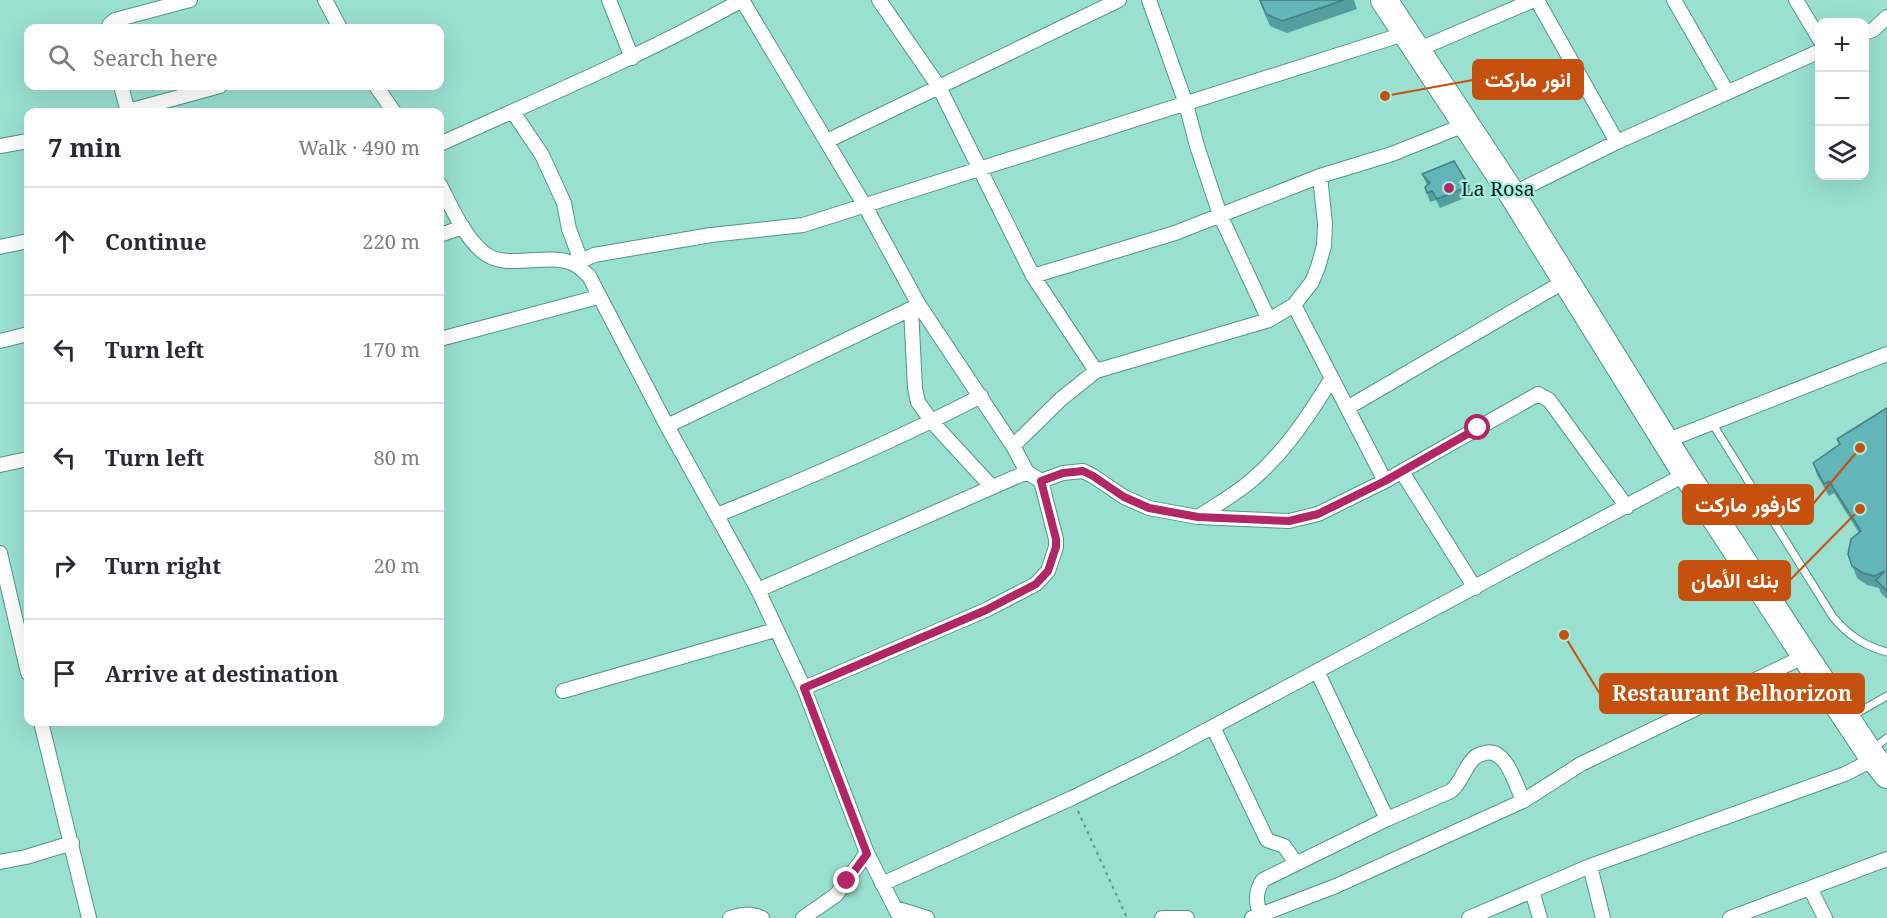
<!DOCTYPE html>
<html lang="en">
<head>
<meta charset="utf-8">
<style>
	body { margin:0; font-family:"Noto Serif",Vazirmatn,serif; background:#f2f2f3; color:#2b2b33 }
	.controls { position:absolute; right:18px; top:18px; display:grid; overflow:hidden; border-radius:12px; box-shadow:0 6px 24px #0002 }
	.controls button { width:54px; height:54px; display:grid; place-items:center; padding:0; border:0; border-bottom:2px solid #e1e1e2; background:#fff; color:#2b2b33; font:30px sans-serif }
	.stop { position:absolute; width:18px; height:18px; margin:-14px; border:4px solid #b02666; border-radius:50%; background:#fff }
	.stop.end { background:#b02666; border-color:#fff; box-shadow:0 2px 6px #0008 }
	.list { margin:0; padding:0; list-style:none }
	h2 { display:flex; justify-content:space-between; align-items:center; height:78px; margin:0; padding:0 24px; font-size:26px }
	h2 small { font-size:20px; font-weight:400; color:#7c7c81 }
	.list li { display:grid; grid-template-columns:39px 1fr auto; gap:18px; align-items:center; box-sizing:border-box; height:108px; padding:0 24px; border-top:2px solid #e1e1e2 }
	.list b { display:block; font-size:22px; white-space:nowrap }
	.list em { font-size:20px; font-style:normal; color:#7c7c81 }
	.icon { flex:none; width:33px; height:33px; fill:none; stroke:currentColor; stroke-width:2; stroke-linecap:round; stroke-linejoin:round }
	.map { position:relative; flex:none; width:1887px; height:918px; overflow:hidden }
	.search { position:absolute; background:#fff; box-shadow:0 6px 24px #0002; left:24px; top:24px; width:420px; height:66px; display:flex; align-items:center; gap:15px; box-sizing:border-box; padding:0 21px; border-radius:12px; color:#7c7c81; font-size:22px }
	.panel { position:absolute; background:#fff; box-shadow:0 6px 24px #0002; left:24px; top:108px; width:420px; height:618px; border-radius:12px }
	.map>svg:first-child { display:block }
	.lines { fill:none; stroke-linecap:round; stroke-linejoin:round }
	.lane-casing { stroke:#509788; stroke-width:9 }
	.street-casing { stroke:#509788; stroke-width:16 }
	.highway-casing { stroke:#509788; stroke-width:28 }
	.path { stroke:#5e9589; stroke-width:2; stroke-dasharray:3 4.5; stroke-linecap:butt }
	.lane { stroke:#fff; stroke-width:7 }
	.street { stroke:#fff; stroke-width:14 }
	.highway { stroke:#fff; stroke-width:26 }
	.wall { fill:#559d9e }
	.building { fill:#63b6b8; stroke:#457f81; stroke-width:1.5 }
	.route { stroke:#b02666; stroke-width:8 }
	.poi-dot { fill:#b02666; stroke:#a6eedd; stroke-width:2 }
	.labels { text-anchor:middle; dominant-baseline:central; stroke-width:4.5; stroke-linejoin:round; paint-order:stroke }
	.poi-label { font-size:20px; fill:#02201a; stroke:#a6eedd; text-anchor:start }
	.leader { fill:none; stroke:#c6500e; stroke-width:2 }
	.callout-dot { fill:#c6500e; stroke:#a6eedd; stroke-width:2 }
	.callout { fill:#c6500e; stroke:#c6500e; stroke-width:2 }
	.callout-label { font-size:21px; text-anchor:middle; font-weight:bold; fill:#fff }
</style>
</head>
<body>
<div class="map">
<svg width="1887" height="918" viewBox="0 0 1887 918">
	<rect width="100%" height="100%" fill="#99e0d0"/>
	<g class="lines">
		<!-- lane casing -->
		<g class="lane-casing">
			<path id="lane" d="M1712,423L1833,617C1848,635 1864,646 1887,652
				M1850,717L1887,696
				M1872,749L1887,738"/>
		</g>
		<!-- street casing -->
		<g class="street-casing">
			<path id="street" d="M325,0L340,28
				M609,0L632,58
				M742,0L865,206L919,305L1013,446L1027,472L1041,481L1063,473L1083,471L1093,476L1124,497L1149,508L1198,517L1289,521L1318,514L1385,481L1538,394L1549,400L1627,507
				M879,0L939,87L1033,276L1096,371
				M1149,0L1186,104L1197,146L1220,215L1269,320
				M1537,0L1617,142
				M1674,0L1727,92
				M1796,0L1820,40
				M108,28L110,24L115,20L190,0
				M1864,33L1873,30L1887,17
				M1417,50L1534,0
				M121,86L128,112
				M376,86L394,112
				M128,111L220,86
				M513,112L542,155L564,203L569,229L581,261
				M827,141L1119,0
				M440,144C541,98 644,55 742,0
				M0,146L28,141
				M440,185C452,208 463,235 483,252C506,272 547,251 574,264C580,267 584,272 589,276L667,426L758,590L804,688L867,853L900,918
				M1512,194L1617,142L1820,51
				M440,235L463,227
				M0,247L28,241
				M574,264L594,255L711,235L803,225L1407,33
				M1033,276L1175,233L1320,176L1392,154L1467,124
				M1294,305L1385,481
				M911,309L915,388L918,402L932,422L992,487
				M440,339L598,297
				M0,341L28,334
				M1347,408L1565,281
				M667,426L919,305
				M1666,441L1887,354
				M1013,446L1061,399L1096,371L1269,320L1294,305L1312,282L1318,267L1324,246L1325,224L1320,176
				M0,465L28,459
				M1402,472L1475,588
				M717,515C806,479 895,441 981,396
				M1198,517C1216,505 1236,494 1252,480C1286,451 1309,415 1332,378
				M0,553L28,673
				M758,590L1027,472
				M1317,671L1387,819
				M804,688L986,610L1036,584L1048,571L1056,547V539L1041,481
				M563,691L775,630
				M41,722L89,918
				M1213,727L1267,840L1284,846L1296,863
				M0,862L26,857L72,843
				M1590,866L1603,918
				M882,884L1072,798L1160,755L1686,474
				M1810,888L1825,918
				M1532,891L1540,918
				M895,908L927,918
				M1260,915C1256,901 1255,892 1263,880L1387,819L1451,791C1460,784 1463,772 1470,763C1473,758 1479,754 1485,753C1506,747 1517,787 1523,801
				M730,918C742,914 750,913 762,918
				M803,918L836,895L867,853
				M1162,918H1187
				M1252,918L1336,886L1523,801L1581,764L1805,656
				M1469,918L1590,866L1845,774L1874,759
				M1730,918L1887,859"/>
		</g>
		<!-- highway casing -->
		<g class="highway-casing">
			<path id="highway" d="M1384,0L1512,194L1686,474L1805,656L1869,752L1887,775"/>
		</g>
		<!-- path -->
		<path class="path" d="M1078,811L1127,918"/>
		<!-- lane -->
		<use href="#lane" class="lane"/>
		<!-- street -->
		<use href="#street" class="street"/>
		<!-- highway -->
		<use href="#highway" class="highway"/>
	</g>
	<!-- wall -->
	<path class="wall" d="M1259,0H1354L1357,9L1287,33L1270,26Z
		M1422,174L1469,186L1472,195L1440,208L1436,200L1430,202L1425,187L1427,185Z
		M1887,408V599L1881,593L1879,588L1867,585L1857,578L1848,554L1859,533L1834,493L1829,496L1817,475L1813,463L1839,445L1837,439Z"/>
	<!-- building -->
	<path class="building" d="M1260,0H1344L1282,21L1266,14Z
		M1454,161L1469,186L1437,199L1432,191L1427,193L1425,187L1430,183L1422,174Z
		M1887,408V591L1876,580L1885,571L1874,576L1863,573L1852,566L1848,554L1851,539L1861,531L1829,481L1824,484L1813,463L1840,444L1837,439Z"/>
	<g class="lines">
		<!-- route -->
		<path class="route" d="M847,881L867,854L804,688L986,610L1036,584L1048,571L1056,547V539L1041,481L1063,473L1083,471L1093,476L1124,497L1149,508L1198,517L1289,521L1318,514L1385,481L1478,428"/>
	</g>
	<!-- markers -->
	<circle class="poi-dot" cx="1449" cy="188" r="6"/>
	<g class="labels">
		<!-- poi labels -->
		<g class="poi-label">
			<text x="1461" y="188">La Rosa</text>
		</g>
	</g>
	<!-- callouts -->
	<path class="leader" d="M1385 96L1473 80M1860 448L1813 504M1860 509L1790 580M1564 635L1600 694"/>
	<g class="callout-dot">
		<circle cx="1385" cy="96" r="6"/>
		<circle cx="1860" cy="448" r="6"/>
		<circle cx="1860" cy="509" r="6"/>
		<circle cx="1564" cy="635" r="6"/>
	</g>
	<g class="callout">
		<rect x="1473" y="60" width="110" height="39" rx="6"/>
		<rect x="1683" y="485" width="130" height="39" rx="6"/>
		<rect x="1679" y="561" width="111" height="39" rx="6"/>
		<rect x="1600" y="674" width="264" height="39" rx="6"/>
	</g>
	<g class="callout-label">
		<text x="1528" y="87">انور ماركت</text>
		<text x="1748" y="512">كارفور ماركت</text>
		<text x="1735" y="588">بنك الأمان</text>
		<text x="1732" y="701">Restaurant Belhorizon</text>
	</g>
</svg>
<div class="controls">
<button>+</button>
<button>−</button>
<button><svg class="icon" aria-label="layers" viewBox="0 0 24 24"><path d="M12 4l9 5-9 5-9-5zM3 14l9 5 9-5"/></svg></button>
</div>
<div class="stop" style="left:1478px;top:428px"></div>
<div class="stop end" style="left:847px;top:881px"></div>
<div class="search"><svg class="icon" aria-label="search" viewBox="0 0 24 24"><circle cx="10" cy="10" r="6"/><path d="M15 15l6 6"/></svg>Search here</div>
<section class="panel">
<h2>7 min<small>Walk · 490 m</small></h2>
<ul class="list">
<li><svg class="icon" aria-label="ahead" viewBox="0 0 24 24"><path d="M12 20V5M6 11l6-6 6 6"/></svg><div><b>Continue</b></div><em>220 m</em></li>
<li><svg class="icon" aria-label="left" viewBox="0 0 24 24"><path d="M17 20v-9H6M10 6l-5 5 5 5"/></svg><div><b>Turn left</b></div><em>170 m</em></li>
<li><svg class="icon" aria-label="left" viewBox="0 0 24 24"><path d="M17 20v-9H6M10 6l-5 5 5 5"/></svg><div><b>Turn left</b></div><em>80 m</em></li>
<li><svg class="icon" aria-label="right" viewBox="0 0 24 24"><path d="M7 20v-9h11M14 6l5 5-5 5"/></svg><div><b>Turn right</b></div><em>20 m</em></li>
<li><svg class="icon" aria-label="arrive" viewBox="0 0 24 24"><path d="M6 21V4h12l-3 4 3 4H6"/></svg><div><b>Arrive at destination</b></div></li>
</ul>
</section>
</div>
</body>
</html>
